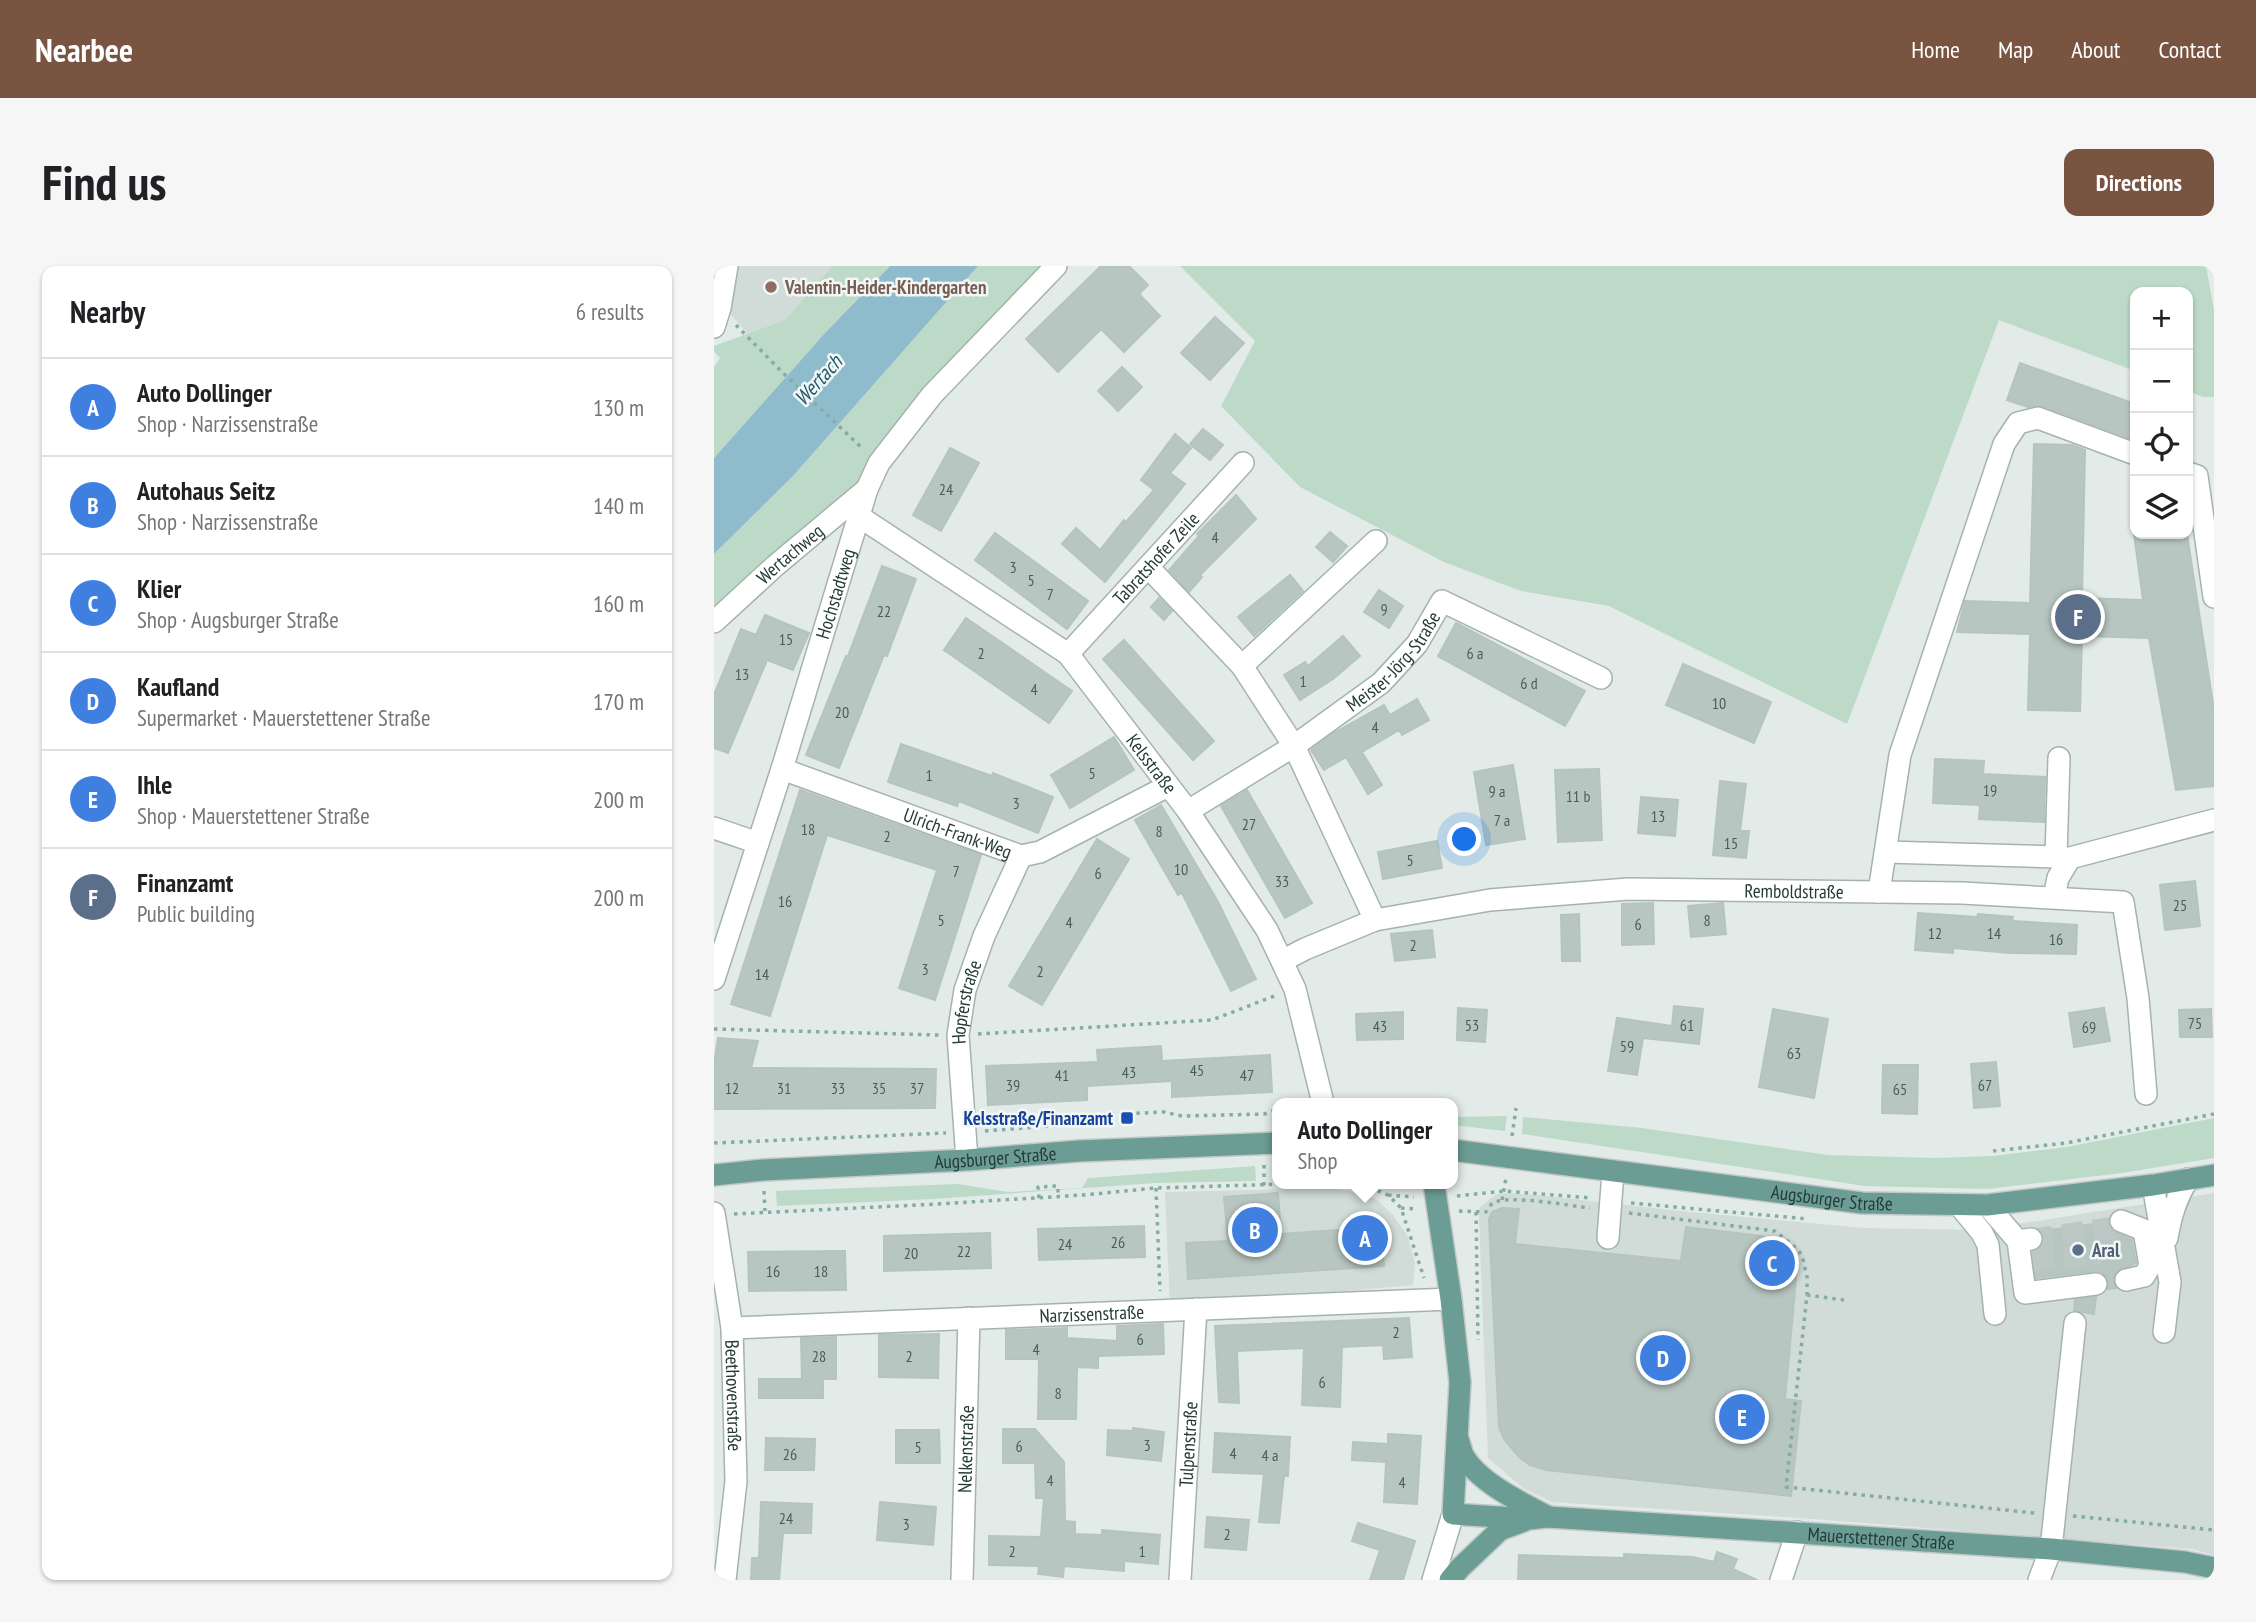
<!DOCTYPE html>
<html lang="en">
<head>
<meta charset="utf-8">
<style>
	body { margin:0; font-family:"PT Sans Narrow",sans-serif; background:#f6f6f6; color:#202124 }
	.controls { position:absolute; right:21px; top:21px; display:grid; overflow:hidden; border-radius:14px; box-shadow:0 2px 5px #0004 }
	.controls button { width:63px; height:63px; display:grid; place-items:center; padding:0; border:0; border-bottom:2px solid #e0e0e0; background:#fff; color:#202124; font:35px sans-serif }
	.you { position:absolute; left:751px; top:574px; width:24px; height:24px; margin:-18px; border:5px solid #fff; border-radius:50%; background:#1a73e8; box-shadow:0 0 0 10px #1a73e833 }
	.badge { display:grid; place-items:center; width:46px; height:46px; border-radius:50%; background:#795441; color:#fff; font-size:23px; font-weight:700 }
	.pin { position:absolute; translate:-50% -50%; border:4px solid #fff; box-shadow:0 2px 7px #0006 }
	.popup { position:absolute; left:558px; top:832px; width:186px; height:91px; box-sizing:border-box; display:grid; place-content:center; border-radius:14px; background:#fff; filter:drop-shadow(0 2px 5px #0005); font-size:23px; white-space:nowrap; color:#757577 }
	.popup b { font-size:26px; color:#202124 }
	.popup::after { content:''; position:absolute; left:50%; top:100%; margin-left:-14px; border:14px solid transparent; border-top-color:#fff }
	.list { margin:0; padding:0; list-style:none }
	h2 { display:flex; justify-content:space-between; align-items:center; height:91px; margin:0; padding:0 28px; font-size:30px }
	h2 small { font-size:23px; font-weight:400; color:#757577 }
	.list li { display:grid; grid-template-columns:46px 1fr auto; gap:21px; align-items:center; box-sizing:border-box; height:98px; padding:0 28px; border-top:2px solid #e0e0e0 }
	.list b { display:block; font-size:26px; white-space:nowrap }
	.list p { margin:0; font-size:23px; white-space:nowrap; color:#757577 }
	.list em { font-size:23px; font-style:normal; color:#757577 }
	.icon { flex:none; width:38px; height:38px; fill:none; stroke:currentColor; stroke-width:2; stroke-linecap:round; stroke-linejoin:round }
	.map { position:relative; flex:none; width:1500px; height:1314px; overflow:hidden; border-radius:14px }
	header { display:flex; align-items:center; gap:42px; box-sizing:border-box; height:98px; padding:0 35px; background:#795441; color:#fff }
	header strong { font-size:33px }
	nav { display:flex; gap:38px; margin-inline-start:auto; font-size:24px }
	.intro { display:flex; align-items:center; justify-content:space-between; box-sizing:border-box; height:168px; padding:0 42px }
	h1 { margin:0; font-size:49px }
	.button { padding:18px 32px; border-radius:14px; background:#795441; color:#fff; font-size:24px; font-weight:700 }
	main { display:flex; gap:42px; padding:0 42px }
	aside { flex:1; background:#fff; border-radius:14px; box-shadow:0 2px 5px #0004 }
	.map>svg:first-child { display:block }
	.built { fill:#d1dbd7 }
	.green { fill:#bddac8 }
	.water { fill:#8fbccc }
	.building { fill:#b8c6c1; stroke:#b5c4c0; stroke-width:2 }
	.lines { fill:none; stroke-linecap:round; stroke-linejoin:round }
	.minor-tunnel { stroke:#bcc8c5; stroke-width:21; stroke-dasharray:21 10; stroke-linecap:butt }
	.minor-casing { stroke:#a5b3af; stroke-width:24 }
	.major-casing { stroke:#c2c8c7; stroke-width:24 }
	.path { stroke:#85aca4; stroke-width:3.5; stroke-dasharray:3.5 5; stroke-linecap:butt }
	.minor { stroke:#fff; stroke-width:21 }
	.major { stroke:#6b9d95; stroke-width:21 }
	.education-dot { fill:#8d6e63; stroke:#f3f8f6; stroke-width:2.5 }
	.transit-dot { fill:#1a4fb4; stroke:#f3f8f6; stroke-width:2.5 }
	.service-dot { fill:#5c6f8a; stroke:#f3f8f6; stroke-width:2.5 }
	.labels { text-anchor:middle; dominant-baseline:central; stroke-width:5; stroke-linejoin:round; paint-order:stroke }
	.number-label { font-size:16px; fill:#495e5a }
	.education-label { font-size:19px; font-weight:bold; fill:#785e54; stroke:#f3f8f6; text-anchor:start }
	.street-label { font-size:19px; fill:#243b37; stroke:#f3f8f6 }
	.transit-label { font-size:19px; font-weight:bold; fill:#164399; stroke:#f3f8f6; text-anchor:end }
	.service-label { font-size:19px; font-weight:bold; fill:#4e5e75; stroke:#f3f8f6; text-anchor:start }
	.water-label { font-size:21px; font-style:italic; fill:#235c72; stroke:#f3f8f6 }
</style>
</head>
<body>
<header>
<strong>Nearbee</strong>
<nav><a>Home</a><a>Map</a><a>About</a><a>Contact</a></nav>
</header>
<div class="intro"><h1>Find us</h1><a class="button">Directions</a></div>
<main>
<aside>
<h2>Nearby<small>6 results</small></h2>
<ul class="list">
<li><span class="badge" style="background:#3f7fe0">A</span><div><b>Auto Dollinger</b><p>Shop · Narzissenstraße</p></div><em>130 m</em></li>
<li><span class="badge" style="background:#3f7fe0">B</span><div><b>Autohaus Seitz</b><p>Shop · Narzissenstraße</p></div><em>140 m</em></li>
<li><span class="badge" style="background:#3f7fe0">C</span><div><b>Klier</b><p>Shop · Augsburger Straße</p></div><em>160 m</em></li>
<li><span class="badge" style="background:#3f7fe0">D</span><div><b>Kaufland</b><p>Supermarket · Mauerstettener Straße</p></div><em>170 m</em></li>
<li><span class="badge" style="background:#3f7fe0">E</span><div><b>Ihle</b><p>Shop · Mauerstettener Straße</p></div><em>200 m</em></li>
<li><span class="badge" style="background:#5c6f8a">F</span><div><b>Finanzamt</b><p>Public building</p></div><em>200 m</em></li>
</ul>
</aside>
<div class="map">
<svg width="1500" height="1314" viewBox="0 0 1500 1314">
	<rect width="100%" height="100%" fill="#e2ebe8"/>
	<!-- built -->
	<path class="built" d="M17,0H118L71,54L34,68L10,41Z
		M616,922L640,926L662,933L679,949L693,969L701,997L699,1019L456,1041L451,926Z
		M791,927L824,929L956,944L1149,962L1265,964L1500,927V1289L1478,1283L1338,1272L1086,1252L837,1236L809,1222L774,1192L765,951L766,941L781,929Z"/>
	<!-- green -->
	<path class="green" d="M118,0H176L111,67L0,192V101L6,92L0,85V80L71,54Z
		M264,0H328L263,67L209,127L149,222L0,352V288L79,210Z
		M466,0H1492L1500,44V131H1489L1474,125V26H1421V105L1285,54L1133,458L895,340L807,325L730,296L586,221L507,140L541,75Z
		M793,850L791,865L739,859V851Z
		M809,851L928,862L1114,889L1221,892L1278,890L1353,881L1500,852V892L1408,907L1273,923L1151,920L808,868Z
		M541,900L542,915L441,917L220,933L63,940L62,925L244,918L294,926L368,922L374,912Z"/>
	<!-- water -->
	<path class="water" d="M176,0H264L79,210L0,288V192L111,67Z"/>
	<!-- building -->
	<path class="building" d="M387,0H415L434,19L425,28L446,50L410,86L387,63L344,106L312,73Z
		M501,51L530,77L496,114L467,87Z
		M1306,97L1421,138V174L1329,140L1314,141L1293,134Z
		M408,101L428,121L404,145L384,125Z
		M489,163L509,179L496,194L476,178Z
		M461,168L477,182L456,207L471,218L391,316L348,278L362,262L386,284L410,254L412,256L440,224L427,214Z
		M1320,178L1358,179L1371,184L1368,332L1429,334L1420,268H1473L1500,444V520L1462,524L1435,372L1368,370L1366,445L1314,444L1316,368L1243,366L1251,335L1316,337Z
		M236,182L265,197L227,265L199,249Z
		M522,229L542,253L486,309L488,311L475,326L455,304L485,270L483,268Z
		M616,266L633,280L619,296L602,281Z
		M281,267L374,335L353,363L261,294Z
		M168,300L202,313L173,390L170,389L125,502L92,489L132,390H134Z
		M576,309L589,325L540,370L524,351Z
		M665,324L689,340L675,362L650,346Z
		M445,332L458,345L450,354L437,341Z
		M51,349L95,367L79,404L53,394L14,487L0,482V429L27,363L42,369Z
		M252,352L358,425L335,457L230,384Z
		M742,357L871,425L851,460L724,390Z
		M629,370L646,390L619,413L586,434L570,409L591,396L594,400Z
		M410,374L500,475L479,494L389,393Z
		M969,398L1057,436L1040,477L952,439Z
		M703,433L715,454L688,469L685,464L648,486L668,519L654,528L632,491L610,504L597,484L618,468L670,439L676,449Z
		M400,471L420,504L356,542L337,509Z
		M187,478L278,510L279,507L339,531L324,567L245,535L243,540L174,516Z
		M1221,493L1270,495L1269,508L1331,511L1330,556L1265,553L1266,539L1219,537Z
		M799,499L811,573L772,579L760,506Z
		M885,503L888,574L844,576L841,504Z
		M1006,515L1032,518L1026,565H1035L1032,592L999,589Z
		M86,524L267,589L221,734L185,722L223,604L113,569L56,750L17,738Z
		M533,524L598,637L571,652L507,540Z
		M927,531L964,534L961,570L924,567Z
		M447,539L503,634L542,713L517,725L468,627L464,629L421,554Z
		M383,573L415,593L328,739L295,720Z
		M723,575L728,602L669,613L664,586Z
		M1481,615L1486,660L1451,664L1446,619Z
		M939,637L940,678L908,679V638Z
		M1009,637L1012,668L977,671L974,640Z
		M1204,647L1263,651L1264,648L1299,651L1298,655L1363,659L1362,688L1296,687L1239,682V687L1201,684Z
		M865,648L866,695H848L847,649Z
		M718,664L721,691L681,695L677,668Z
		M960,740L989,743L985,778L929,772L923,809L894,805L903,752L958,760Z
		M744,742L773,744L771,776L743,774Z
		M1390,742L1396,775L1360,781L1355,747Z
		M1059,743L1114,753L1100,832L1045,821Z
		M1497,743L1498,771H1466L1465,744Z
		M689,746V773L643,774L642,748Z
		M4,772L44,775L37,802L222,803L221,842L0,843V798Z
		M447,780L448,795L556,789L558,826L458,831V815L373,820V834L274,839L272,800L384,796L383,784Z
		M1282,796L1286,840L1260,842L1257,798Z
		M1169,799H1204L1203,848L1168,847Z
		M564,927L567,968L667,961L670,1000L474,1013L472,977L514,975L510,931Z
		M788,942L805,943L801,978L967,995L972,961L1048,970L1065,979L1081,999L1082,1013L1071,1133L1087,1135L1077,1230L832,1204L816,1199L805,1191L790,1173L785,1161L775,953L778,946Z
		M1394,956L1396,963L1402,967L1418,974L1422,997L1403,1005L1399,1011L1402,1022L1394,1023L1393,1011L1388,1006L1381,1005L1322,1012L1319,986L1325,984L1329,978L1330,972L1327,965Z
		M430,960L431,991L325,994L324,963Z
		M276,967L277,1002L170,1005V970Z
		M131,985L132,1024L35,1025L34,986Z
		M1382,1031L1380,1048L1360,1044L1361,1034Z
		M695,1052L698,1091L670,1093L669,1079L628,1081L626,1141L588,1139L590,1082L523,1085L525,1137L505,1136L501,1060Z
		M449,1058L450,1088L384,1090V1102L363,1101L362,1153H324L325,1093H292V1064L353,1062V1072L403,1075V1060Z
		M225,1068L224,1112L165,1111V1069Z
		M122,1071V1113H109V1132H45V1113H88L87,1072Z
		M419,1162L450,1166L447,1195L393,1189L394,1164L419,1165Z
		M289,1163H321L350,1196L351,1255L361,1256V1268L388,1269V1264L446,1269L444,1298L410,1295V1305L350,1300L349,1311L324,1308L325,1300L275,1299V1270L327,1271L330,1232H322L321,1197H289Z
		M182,1164H225L226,1197H182Z
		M501,1167L576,1171L574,1210H570L565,1257L545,1256L550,1208L499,1206Z
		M674,1168L707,1170L703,1238L670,1236L672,1196L638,1194L639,1176L674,1178Z
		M52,1172L101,1173L100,1204H51Z
		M47,1236L98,1238L97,1267H69L65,1314H37L38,1292H45Z
		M166,1236L222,1241L219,1279L163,1274Z
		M493,1251L535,1254L532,1284L491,1281Z
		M644,1257L701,1275L689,1314H656L666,1284L638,1275Z
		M1003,1286L1023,1293L1019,1303L1043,1314H804L805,1289L910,1292V1288L979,1291L1000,1296Z"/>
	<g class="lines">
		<!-- minor-tunnel -->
		<path class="minor-tunnel" d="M1318,973L1402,961
			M1319,995L1386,987"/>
		<!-- minor casing -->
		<g class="minor-casing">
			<g id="minor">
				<path d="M0,61L6,42L13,0"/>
				<path d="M1474,207L1483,210L1500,331"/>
				<path id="s1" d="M146,251L354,388L474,545L553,664L581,723L609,837"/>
				<path d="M434,301L528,400L580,480L661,654"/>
				<path id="s2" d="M0,356L61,300L153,223"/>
				<path id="s3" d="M354,388L529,197"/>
				<path d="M528,400L662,275"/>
				<path id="s4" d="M68,503L307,590L326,586L454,520"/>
				<path id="s5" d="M474,545L580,480L667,417L703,378L728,335L887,412"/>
				<path d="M0,562L44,577"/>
				<path d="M1172,586L1342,591L1345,492"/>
				<path d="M1165,626L1186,489L1290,178L1304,157L1324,152L1421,188"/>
				<path d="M1340,631L1344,612L1356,592L1500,554"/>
				<path id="s6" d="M568,695L591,683L661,654L776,634L914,623L1248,627L1409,636L1424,732L1432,828"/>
				<path id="s7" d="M0,713L68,503L153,223L165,197L218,129L342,0"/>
				<path id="s8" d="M253,894L244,769L251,724L270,670L307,590"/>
				<path d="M1439,919L1456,1016L1450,1066"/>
				<path d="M1245,939L1268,967L1274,979L1281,1048"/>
				<path d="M1273,939L1304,975L1317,973"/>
				<path id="s9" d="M0,947L18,1062L22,1215L11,1314"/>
				<path d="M1407,955L1430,964L1436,1000L1430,1010L1412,1014"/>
				<path d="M894,972L899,906"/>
				<path d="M1453,972C1457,949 1462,932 1474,913"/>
				<path d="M1304,975L1311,1027L1382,1018"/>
				<path id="s10" d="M18,1062L737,1033"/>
				<path id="s11" d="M248,1314L255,1052"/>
				<path id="s12" d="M466,1314L482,1043"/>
				<path d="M719,1314L739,1248"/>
				<path d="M1067,1314L1083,1266"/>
				<path d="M1325,1314L1337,1283L1361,1057"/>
			</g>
		</g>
		<!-- major casing -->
		<g class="major-casing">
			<g id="major">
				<path id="s13" d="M738,884L1148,937L1273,939L1439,919L1500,909"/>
				<path id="s14" d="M0,909L49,904L253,894L365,885L564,877"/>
				<path id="s15" d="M720,918L737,1033L746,1116L739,1248L815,1253L834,1251L1337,1283L1471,1296L1500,1302"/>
				<path d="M744,1173C746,1178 747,1184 749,1189C764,1216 806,1236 833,1250"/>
				<path d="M736,1314L746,1302L786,1264L810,1255"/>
			</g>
		</g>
		<!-- path -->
		<path class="path" d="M22,59L67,105L149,183
			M0,763L225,769
			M264,768L498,754L563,729
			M271,865L349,859L385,849L450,846L468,850L550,848L564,843
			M798,870L802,842
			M0,877L232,867
			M1279,885L1352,877L1500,848
			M550,899V920
			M648,918L674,929L687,942L710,1012
			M442,922L446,1025
			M50,925L51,945
			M674,929L700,931
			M743,930L790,925L878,932
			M325,932L324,921L344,920V931
			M788,934L792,912
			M917,937L1094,953
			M687,942L702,943
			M745,945L772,946C773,944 777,938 779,937C794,928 856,940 876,942
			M762,946L764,1074
			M915,947L1061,965L1082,982L1088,989L1093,1011V1029L1072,1221L1320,1247
			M20,948L223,938L369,929L442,922L572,918
			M1093,1029L1130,1034
			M1359,1250L1500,1264"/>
		<!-- minor -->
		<use href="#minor" class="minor"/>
		<!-- major -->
		<use href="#major" class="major"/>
	</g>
	<!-- markers -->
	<circle class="education-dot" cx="57" cy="21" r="7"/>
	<rect class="transit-dot" x="406" y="845" width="14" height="14" rx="3.5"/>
	<circle class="service-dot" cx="1364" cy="984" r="7"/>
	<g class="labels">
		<!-- number labels -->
		<g class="number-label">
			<text x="232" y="223">24</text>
			<text x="501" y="271">4</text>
			<text x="299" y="301">3</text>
			<text x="317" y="314">5</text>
			<text x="336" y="328">7</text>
			<text x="670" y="343">9</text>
			<text x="170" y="345">22</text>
			<text x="72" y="373">15</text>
			<text x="267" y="387">2</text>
			<text x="761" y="387">6 a</text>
			<text x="28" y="408">13</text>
			<text x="589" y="415">1</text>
			<text x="815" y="417">6 d</text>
			<text x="320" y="423">4</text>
			<text x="1005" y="437">10</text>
			<text x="128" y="446">20</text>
			<text x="661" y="461">4</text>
			<text x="378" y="507">5</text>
			<text x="215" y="509">1</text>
			<text x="1276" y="524">19</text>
			<text x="783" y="525">9 a</text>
			<text x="864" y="530">11 b</text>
			<text x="302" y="537">3</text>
			<text x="944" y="550">13</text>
			<text x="788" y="554">7 a</text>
			<text x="535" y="558">27</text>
			<text x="94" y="563">18</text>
			<text x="445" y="565">8</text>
			<text x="173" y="570">2</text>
			<text x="1017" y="577">15</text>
			<text x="696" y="594">5</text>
			<text x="467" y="603">10</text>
			<text x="242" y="605">7</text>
			<text x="384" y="607">6</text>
			<text x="568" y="615">33</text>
			<text x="71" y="635">16</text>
			<text x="1466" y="639">25</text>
			<text x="227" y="654">5</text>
			<text x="993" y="654">8</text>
			<text x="355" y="656">4</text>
			<text x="924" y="658">6</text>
			<text x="1221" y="667">12</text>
			<text x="1280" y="667">14</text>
			<text x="1342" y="673">16</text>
			<text x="699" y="679">2</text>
			<text x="211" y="703">3</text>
			<text x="326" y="705">2</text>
			<text x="48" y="708">14</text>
			<text x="1481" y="757">75</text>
			<text x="758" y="759">53</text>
			<text x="973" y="759">61</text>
			<text x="666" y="760">43</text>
			<text x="1375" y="761">69</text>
			<text x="913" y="780">59</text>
			<text x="1080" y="787">63</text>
			<text x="483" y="804">45</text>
			<text x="415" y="806">43</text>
			<text x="348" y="809">41</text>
			<text x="533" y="809">47</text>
			<text x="299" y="819">39</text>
			<text x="1271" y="819">67</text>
			<text x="18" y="822">12</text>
			<text x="70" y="822">31</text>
			<text x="124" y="822">33</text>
			<text x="165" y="822">35</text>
			<text x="203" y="822">37</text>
			<text x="1186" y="823">65</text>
			<text x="404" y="976">26</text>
			<text x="351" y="978">24</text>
			<text x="250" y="985">22</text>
			<text x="197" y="987">20</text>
			<text x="59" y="1005">16</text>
			<text x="107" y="1005">18</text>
			<text x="682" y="1066">2</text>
			<text x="426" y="1073">6</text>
			<text x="322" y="1083">4</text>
			<text x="105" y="1090">28</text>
			<text x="195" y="1090">2</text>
			<text x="608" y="1116">6</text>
			<text x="344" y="1127">8</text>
			<text x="433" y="1179">3</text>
			<text x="305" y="1180">6</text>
			<text x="204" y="1181">5</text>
			<text x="519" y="1187">4</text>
			<text x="76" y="1188">26</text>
			<text x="556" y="1189">4 a</text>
			<text x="336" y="1214">4</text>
			<text x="688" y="1216">4</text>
			<text x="72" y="1252">24</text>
			<text x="192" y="1258">3</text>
			<text x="513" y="1268">2</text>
			<text x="298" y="1285">2</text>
			<text x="428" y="1285">1</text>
		</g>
		<!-- education labels -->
		<g class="education-label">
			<text x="71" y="21">Valentin-Heider-Kindergarten</text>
		</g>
		<!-- street labels -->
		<g class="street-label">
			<text stroke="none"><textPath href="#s2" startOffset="102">Wertachweg</textPath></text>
			<text stroke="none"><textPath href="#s3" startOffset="130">Tabratshofer Zeile</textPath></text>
			<text stroke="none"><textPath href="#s7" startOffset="404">Hochstadtweg</textPath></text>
			<text stroke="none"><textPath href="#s5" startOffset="256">Meister-Jörg-Straße</textPath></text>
			<text stroke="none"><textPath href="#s1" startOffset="387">Kelsstraße</textPath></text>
			<text stroke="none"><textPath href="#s4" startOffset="187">Ulrich-Frank-Weg</textPath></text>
			<text stroke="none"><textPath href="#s6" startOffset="523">Remboldstraße</textPath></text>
			<text stroke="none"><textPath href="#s8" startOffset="159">Hopferstraße</textPath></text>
			<text stroke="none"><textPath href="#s14" startOffset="282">Augsburger Straße</textPath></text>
			<text stroke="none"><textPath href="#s13" startOffset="383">Augsburger Straße</textPath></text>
			<text stroke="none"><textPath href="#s10" startOffset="360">Narzissenstraße</textPath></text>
			<text stroke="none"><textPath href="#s9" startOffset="184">Beethovenstraße</textPath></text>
			<text stroke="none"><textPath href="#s12" startOffset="136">Tulpenstraße</textPath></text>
			<text stroke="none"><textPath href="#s11" startOffset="131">Nelkenstraße</textPath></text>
			<text stroke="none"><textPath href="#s15" startOffset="761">Mauerstettener Straße</textPath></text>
		</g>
		<!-- transit labels -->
		<g class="transit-label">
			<text x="399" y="852">Kelsstraße/Finanzamt</text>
		</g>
		<!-- service labels -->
		<g class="service-label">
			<text x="1378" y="984">Aral</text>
		</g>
		<!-- water labels -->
		<g class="water-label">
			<text transform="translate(104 114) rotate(-48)">Wertach</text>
		</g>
	</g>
</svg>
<div class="controls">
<button>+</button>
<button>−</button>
<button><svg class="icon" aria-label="locate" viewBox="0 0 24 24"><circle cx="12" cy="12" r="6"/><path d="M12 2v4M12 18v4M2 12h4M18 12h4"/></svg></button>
<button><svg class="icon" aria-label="layers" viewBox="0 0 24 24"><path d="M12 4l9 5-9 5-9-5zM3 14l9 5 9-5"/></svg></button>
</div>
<div class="you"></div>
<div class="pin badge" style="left:651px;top:972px;background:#3f7fe0">A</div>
<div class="popup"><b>Auto Dollinger</b>Shop</div>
<div class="pin badge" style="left:541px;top:964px;background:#3f7fe0">B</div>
<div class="pin badge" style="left:1058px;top:997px;background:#3f7fe0">C</div>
<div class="pin badge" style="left:949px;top:1092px;background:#3f7fe0">D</div>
<div class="pin badge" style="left:1028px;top:1151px;background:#3f7fe0">E</div>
<div class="pin badge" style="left:1364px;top:351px;background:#5c6f8a">F</div>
</div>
</main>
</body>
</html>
